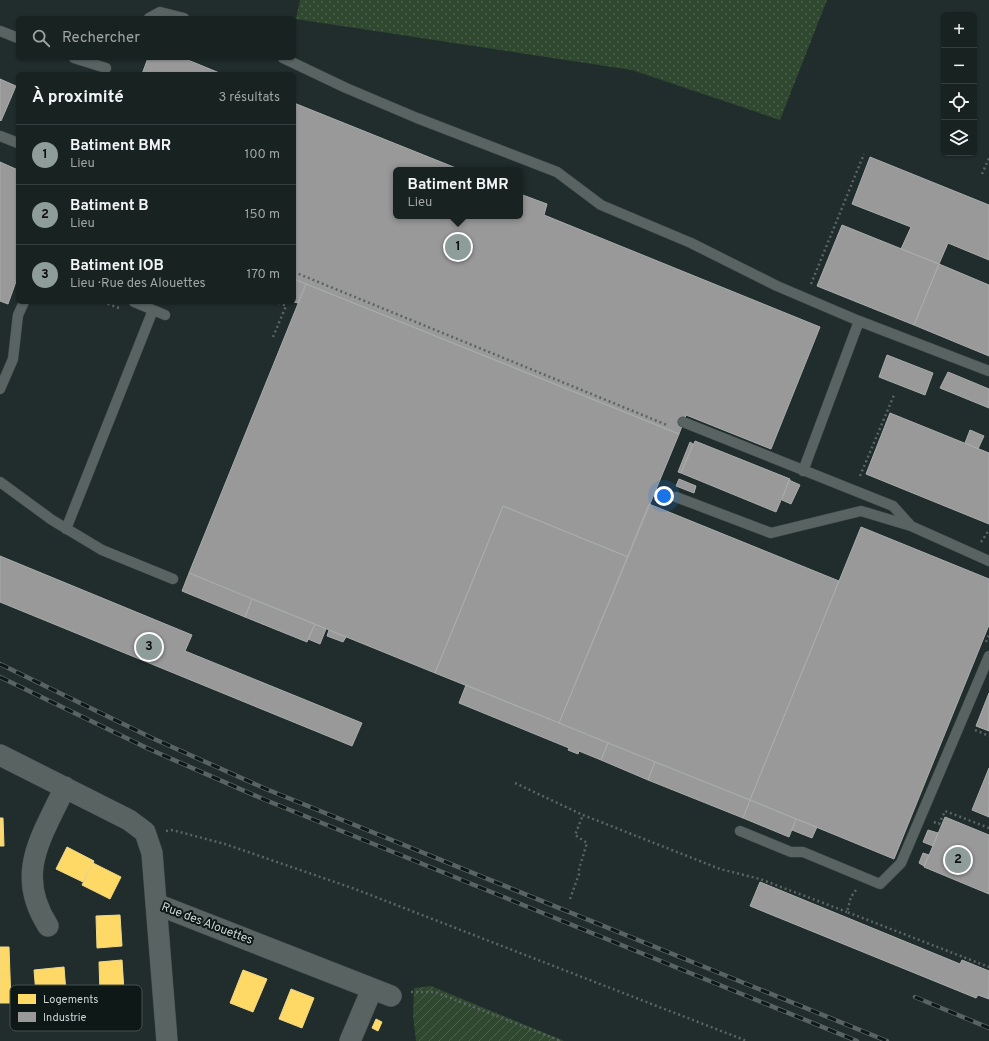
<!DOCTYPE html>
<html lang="fr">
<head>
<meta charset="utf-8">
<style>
	body { margin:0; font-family:Overpass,sans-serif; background:#252f2e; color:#f1f3f6 }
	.controls { position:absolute; right:12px; top:12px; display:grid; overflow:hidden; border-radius:6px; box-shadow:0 1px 3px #0004 }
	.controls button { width:36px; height:36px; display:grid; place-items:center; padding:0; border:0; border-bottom:1px solid #363f3f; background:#182221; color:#f1f3f6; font:20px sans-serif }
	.you { position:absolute; left:664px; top:496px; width:14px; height:14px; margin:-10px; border:3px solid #fff; border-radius:50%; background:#1a73e8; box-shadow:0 0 0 6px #1a73e833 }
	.badge { display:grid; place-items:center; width:26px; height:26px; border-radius:50%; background:#8e9c9a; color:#111; font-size:13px; font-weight:700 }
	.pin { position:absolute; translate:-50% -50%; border:2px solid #fff; box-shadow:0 1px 4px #0006 }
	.popup { position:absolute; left:393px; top:167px; width:130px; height:52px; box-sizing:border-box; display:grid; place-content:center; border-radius:6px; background:#182221; filter:drop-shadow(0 1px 3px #0005); font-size:13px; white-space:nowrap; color:#9fa4a5 }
	.popup b { font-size:15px; color:#f1f3f6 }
	.popup::after { content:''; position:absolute; left:50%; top:100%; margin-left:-8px; border:8px solid transparent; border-top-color:#182221 }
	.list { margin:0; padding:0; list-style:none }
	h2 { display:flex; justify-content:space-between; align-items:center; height:52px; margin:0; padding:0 16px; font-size:17px }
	h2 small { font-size:13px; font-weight:400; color:#9fa4a5 }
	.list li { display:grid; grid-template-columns:26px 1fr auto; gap:12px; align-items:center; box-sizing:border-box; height:60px; padding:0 16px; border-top:1px solid #363f3f }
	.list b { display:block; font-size:15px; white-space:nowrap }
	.list p { margin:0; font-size:13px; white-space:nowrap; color:#9fa4a5 }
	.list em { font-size:13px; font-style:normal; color:#9fa4a5 }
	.icon { flex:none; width:22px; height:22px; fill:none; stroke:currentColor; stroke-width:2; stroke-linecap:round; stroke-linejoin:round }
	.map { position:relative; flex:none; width:989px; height:1041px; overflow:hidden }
	.search { position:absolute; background:#182221; box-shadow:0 1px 3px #0004; left:16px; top:16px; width:280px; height:44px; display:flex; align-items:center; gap:10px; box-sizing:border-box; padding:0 14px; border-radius:6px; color:#9fa4a5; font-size:15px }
	.panel { position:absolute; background:#182221; box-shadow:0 1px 3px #0004; left:16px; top:72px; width:280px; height:232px; border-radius:6px }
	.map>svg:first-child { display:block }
	.grass { fill:url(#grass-dots) }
	.garden { fill:url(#garden-furrows) }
	.homes { fill:#ffd966; stroke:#efd888 }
	.industry { fill:#999; stroke:#a8acab }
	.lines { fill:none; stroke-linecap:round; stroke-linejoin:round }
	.service-casing { stroke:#404a4a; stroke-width:11 }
	.minor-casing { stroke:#404a4a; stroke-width:22 }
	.path { stroke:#5b6463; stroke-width:2.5; stroke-dasharray:2 3; stroke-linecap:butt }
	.service { stroke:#586362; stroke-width:10 }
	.minor { stroke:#586362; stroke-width:21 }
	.rail-casing { stroke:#596362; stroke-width:4.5 }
	.rail { stroke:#0e1817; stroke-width:3; stroke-dasharray:9; stroke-linecap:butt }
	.labels { text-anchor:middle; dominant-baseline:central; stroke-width:4; stroke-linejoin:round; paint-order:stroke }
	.street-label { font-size:12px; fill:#cad7d6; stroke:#0e1817 }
	.key { fill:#0e1817; stroke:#465150; stroke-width:1 }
	.key-label { font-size:11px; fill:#cad7d6 }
</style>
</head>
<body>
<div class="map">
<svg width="989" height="1041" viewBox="0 0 989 1041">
	<defs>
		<pattern id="grass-dots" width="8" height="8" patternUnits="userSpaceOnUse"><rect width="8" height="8" fill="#2f482f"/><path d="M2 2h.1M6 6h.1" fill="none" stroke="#4c624c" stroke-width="1.8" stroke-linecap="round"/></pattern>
		<pattern id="garden-furrows" width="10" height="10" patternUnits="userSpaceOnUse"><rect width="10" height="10" fill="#2f482f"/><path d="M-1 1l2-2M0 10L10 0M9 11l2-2" fill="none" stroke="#4c624c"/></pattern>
	</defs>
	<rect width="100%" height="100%" fill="#202d2c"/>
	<!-- grass -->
	<path class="grass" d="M300,0H827L780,120L632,70L296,19Z"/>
	<!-- garden -->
	<path class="garden" d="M431,986L564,1041H416L413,1016L414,988Z"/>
	<!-- homes -->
	<path class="homes" d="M0,818H3L4,846H0Z
		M67,847L94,861L83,882L56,869Z
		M93,863L121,877L110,899L82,885Z
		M120,915L122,946L97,948L96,916Z
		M0,947H9L10,975L0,976Z
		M122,960L124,991L100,993L99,962Z
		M64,967L66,992L36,994L34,970Z
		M243,970L267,979L253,1012L230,1003Z
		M10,975L11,1003H0V976Z
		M291,989L314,998L302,1028L279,1019Z
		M376,1019L382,1022L378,1031L372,1028Z"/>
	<!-- industry -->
	<path class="industry" d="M148,58H183L222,74H142Z
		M0,79L16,86L1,121L0,120Z
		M294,103L461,170H396V216H520V194L547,204L544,215L820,327L771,449L686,415L679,434L294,279Z
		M870,157L989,205V260L948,243L939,264L901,249L911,227L852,204Z
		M0,162L18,170V276L8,304L0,301Z
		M842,225L939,264L914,325L817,286Z
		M939,264L989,285V356L914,325Z
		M294,279L306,284L298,303L294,302Z
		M306,284L679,434L628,557L503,506L435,673L189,573Z
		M887,355L933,373L925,395L879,377Z
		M948,372L989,389V408L940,388Z
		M890,413L989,453V524L866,474Z
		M970,430L984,436L978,449L965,443Z
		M695,441L790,479L776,512L681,473Z
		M690,442L693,444L681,473L678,472Z
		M679,479L696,486L694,493L676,486Z
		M789,480L800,485L791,504L782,500Z
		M649,504L839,581L750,800L559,723Z
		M503,506L628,557L559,723L435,673Z
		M861,527L989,579V625L894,859L750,800Z
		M0,556L192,635L185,651L362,723L352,746L0,602Z
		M189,573L252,599L245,617L182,591Z
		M252,599L315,624L307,642L245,617Z
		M315,624L326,629L320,644L308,639Z
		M329,630L346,637L343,642L327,636Z
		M466,685L608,743L601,760L579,751L578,754L568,750L569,748L459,703Z
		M989,693V731L976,726Z
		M608,743L655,762L648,780L601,760Z
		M655,762L750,800L743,818L648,780Z
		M989,768V817L972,810Z
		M750,800L796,819L789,837L743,818Z
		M945,817L989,835V894L924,867Z
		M796,819L817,827L812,838L792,830Z
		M928,830L938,833L933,846L923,842Z
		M923,853L929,855L924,866L919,863Z
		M760,882L960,964L962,960L989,971V999L978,995L976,998L750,906Z"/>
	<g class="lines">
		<!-- service casing -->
		<g class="service-casing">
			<path id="service" d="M149,18L160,12L184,18
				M0,31L18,38
				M74,58L106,68
				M283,58L346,88L417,118L557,172L601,205L691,243L777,286L859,321L989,371
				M0,136L18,143
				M134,302L165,315
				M0,389L13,359L18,315L24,302
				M683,422L893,506L911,526L989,561
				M803,471L859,321
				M0,482L52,520L102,550L173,579
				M676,497L771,533L861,511L911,526
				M66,529L153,310
				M740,831L791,852H803L880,884L901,863L989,656"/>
		</g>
		<!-- minor casing -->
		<g class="minor-casing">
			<path id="minor" d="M0,755L129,820L145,832L152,853L167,1041
				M156,904L391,996
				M48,926C14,873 42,837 65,787
				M350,1041L372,989"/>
		</g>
		<!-- path -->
		<path class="path" d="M982,174L989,158
			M294,272L667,425
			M811,284L864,154
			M103,302L119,308
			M273,337L286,306L277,302
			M860,476L894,395
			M981,542L989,530
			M986,642L989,635
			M975,730L989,736
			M515,783L583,815L720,869L760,879L847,912
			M934,822L939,824L945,811L989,828
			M166,831L172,830L225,844L355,889L747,1041
			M856,890L851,897L847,912L989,967
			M570,899L579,874V869L587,843L575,835L583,815
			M411,992H435L561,1041"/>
		<!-- service -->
		<use href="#service" class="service"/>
		<!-- minor -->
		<use href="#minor" class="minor"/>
		<!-- rail casing -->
		<g class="rail-casing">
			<path id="rail" d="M0,664L152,738L266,789L887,1041
				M0,677L149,749L263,799L857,1041
				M915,997L989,1028"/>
		</g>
		<!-- rail -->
		<use href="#rail" class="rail"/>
	</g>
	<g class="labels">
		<!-- street labels -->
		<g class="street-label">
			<text transform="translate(207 924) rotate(21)">Rue des Alouettes</text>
		</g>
	</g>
	<!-- legend -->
	<rect x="10" y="985" width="132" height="46" rx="6" class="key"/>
	<rect x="18" y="994" width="18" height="10" fill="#ffd966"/>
	<rect x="18" y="1012" width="18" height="10" fill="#999"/>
	<g class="key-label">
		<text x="43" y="1003">Logements</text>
		<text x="43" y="1021">Industrie</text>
	</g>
</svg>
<div class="controls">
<button>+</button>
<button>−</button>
<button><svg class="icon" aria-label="locate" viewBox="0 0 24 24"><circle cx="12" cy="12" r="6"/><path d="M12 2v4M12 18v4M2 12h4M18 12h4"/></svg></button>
<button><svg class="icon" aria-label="layers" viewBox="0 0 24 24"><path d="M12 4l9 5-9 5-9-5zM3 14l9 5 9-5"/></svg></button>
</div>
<div class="you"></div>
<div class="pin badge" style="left:458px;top:247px">1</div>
<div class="popup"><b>Batiment BMR</b>Lieu</div>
<div class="pin badge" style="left:958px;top:860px">2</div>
<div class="pin badge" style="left:149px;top:647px">3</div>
<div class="search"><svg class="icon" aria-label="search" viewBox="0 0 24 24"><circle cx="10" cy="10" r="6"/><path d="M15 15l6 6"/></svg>Rechercher</div>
<section class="panel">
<h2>À proximité<small>3 résultats</small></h2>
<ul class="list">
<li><span class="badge">1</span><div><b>Batiment BMR</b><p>Lieu</p></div><em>100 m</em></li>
<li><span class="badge">2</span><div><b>Batiment B</b><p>Lieu</p></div><em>150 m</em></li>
<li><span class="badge">3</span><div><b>Batiment IOB</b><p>Lieu · Rue des Alouettes</p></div><em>170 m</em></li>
</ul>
</section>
</div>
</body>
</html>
